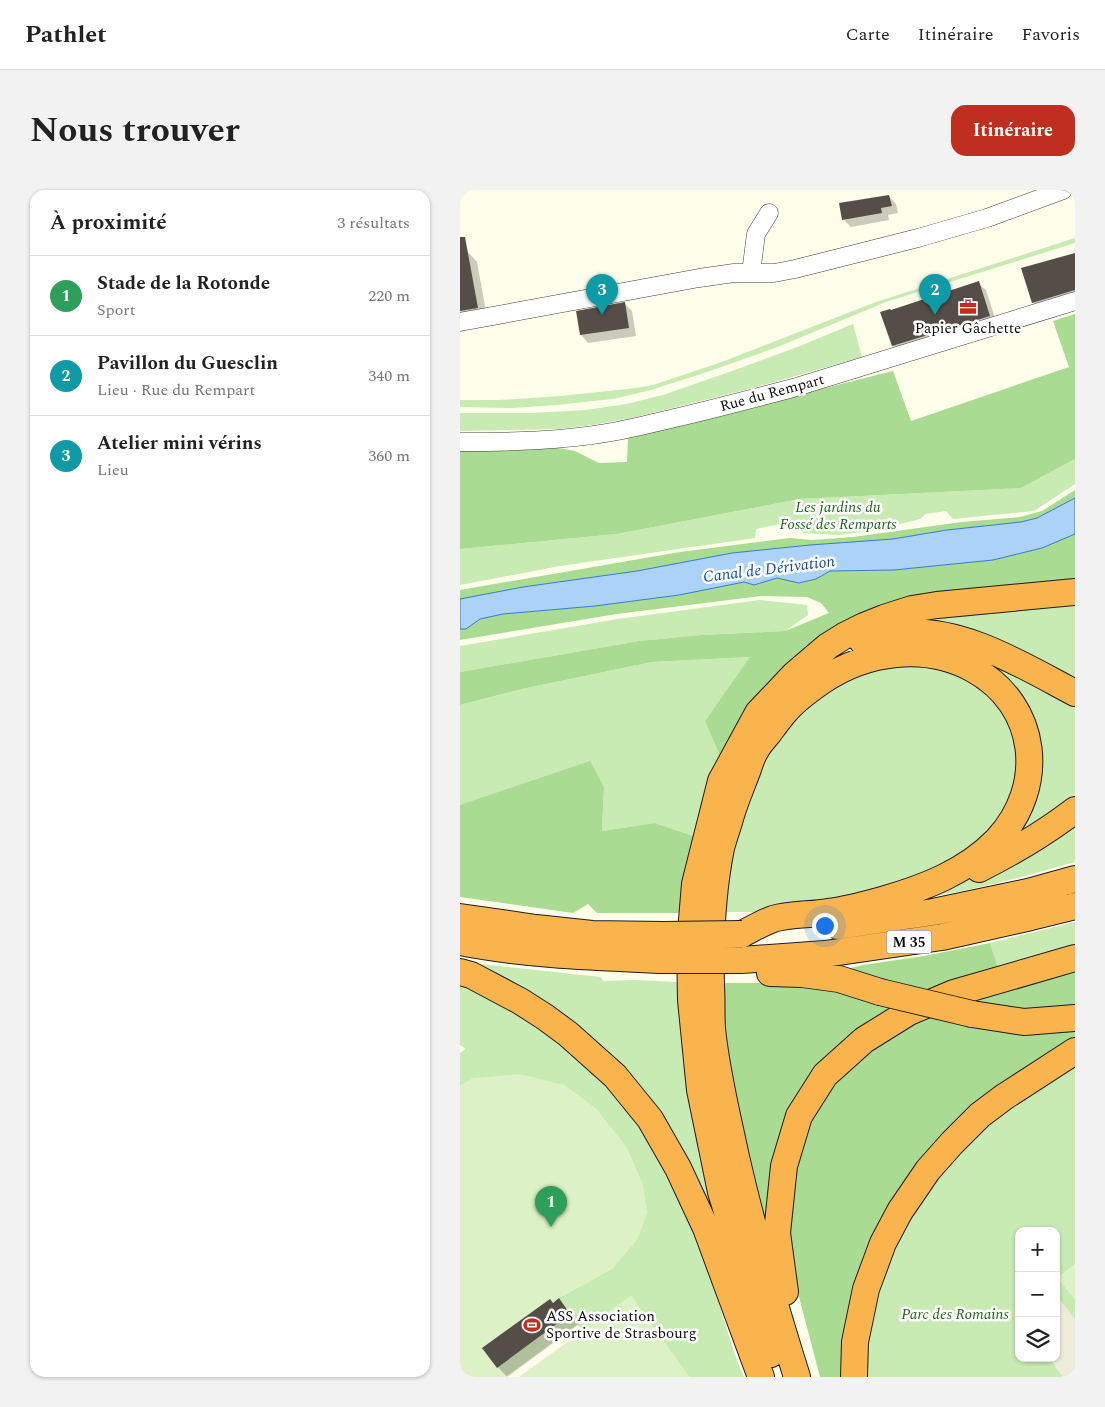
<!DOCTYPE html>
<html lang="fr">
<head>
<meta charset="utf-8">
<style>
	body { margin:0; font-family:Spectral,serif; background:#f2f2f2; color:#222 }
	.controls { position:absolute; right:15px; bottom:15px; display:grid; overflow:hidden; border-radius:10px; box-shadow:0 1px 4px #0004 }
	.controls button { width:45px; height:45px; display:grid; place-items:center; padding:0; border:0; border-bottom:1px solid #e0e0e0; background:#fff; color:#222; font:25px sans-serif }
	.you { position:absolute; left:364px; top:735px; width:18px; height:18px; margin:-12px; border:4px solid #fff; border-radius:50%; background:#1a73e8; box-shadow:0 0 0 8px #1a73e833 }
	.badge { display:grid; place-items:center; width:32px; height:32px; border-radius:50%; background:#c02e1f; color:#fff; font-size:16px; font-weight:700 }
	.pin { position:absolute; translate:-50% -41px; filter:drop-shadow(0 1px 2px #0008) }
	.pin::after { content:''; position:absolute; top:26px; width:18px; height:15px; background:inherit; clip-path:polygon(0 0,100% 0,50% 100%) }
	.list { margin:0; padding:0; list-style:none }
	h2 { display:flex; justify-content:space-between; align-items:center; height:65px; margin:0; padding:0 20px; font-size:21px }
	h2 small { font-size:16px; font-weight:400; color:#767676 }
	.list li { display:grid; grid-template-columns:32px 1fr auto; gap:15px; align-items:center; box-sizing:border-box; height:80px; padding:0 20px; border-top:1px solid #e0e0e0 }
	.list b { display:block; font-size:19px; white-space:nowrap }
	.list p { margin:0; font-size:16px; white-space:nowrap; color:#767676 }
	.list em { font-size:16px; font-style:normal; color:#767676 }
	.icon { flex:none; width:28px; height:28px; fill:none; stroke:currentColor; stroke-width:2; stroke-linecap:round; stroke-linejoin:round }
	.map { position:relative; flex:none; width:615px; height:1187px; overflow:hidden; border-radius:15px }
	header { display:flex; align-items:center; gap:30px; box-sizing:border-box; height:70px; padding:0 25px; background:#fff; border-bottom:1px solid #e0e0e0 }
	header strong { font-size:24px }
	nav { display:flex; gap:28px; margin-inline-start:auto; font-size:18px }
	.intro { display:flex; align-items:center; justify-content:space-between; box-sizing:border-box; height:120px; padding:0 30px }
	h1 { margin:0; font-size:35px }
	.button { padding:12px 22px; border-radius:15px; background:#c02e1f; color:#fff; font-size:18px; font-weight:700 }
	main { display:flex; gap:30px; padding:0 30px }
	aside { flex:1; background:#fff; border-radius:15px; box-shadow:0 1px 4px #0004 }
	.map>svg:first-child { display:block }
	.green { fill:#c8eab3; fill-rule:evenodd }
	.forest { fill:#a9db92 }
	.pitch { fill:#dcf1c5 }
	.plaza { fill:#eeecda }
	.water { fill:#add2f8; stroke:#317bd2 }
	.shadow { fill:#0003 }
	.building { fill:#554e48 }
	.lines { fill:none; stroke-linecap:round; stroke-linejoin:round }
	.minor-casing { stroke:#3f3f3f; stroke-width:19 }
	.highway-casing { stroke:#1d1d1d; stroke-width:28 }
	.minor { stroke:#fff; stroke-width:18 }
	.highway { stroke:#fab44e; stroke-width:26 }
	.highway-bridge-casing { stroke:#1d1d1d; stroke-width:28; stroke-linecap:butt }
	.highway-bridge { stroke:#fab44e; stroke-width:26 }
	.labels { text-anchor:middle; dominant-baseline:central; stroke-width:5; stroke-linejoin:round; paint-order:stroke }
	.shield { fill:#fff; stroke:#555; stroke-width:1 }
	.shield-label { font-size:14px; font-weight:bold; fill:#0c0c0c }
	.poi-label { font-size:15px; fill:#0c0c0c; stroke:#fff }
	.street-label { font-size:15px; fill:#0c0c0c; stroke:#fff }
	.park-label { font-size:15px; font-style:italic; fill:#1f651a; stroke:#fff }
	.water-label { font-size:16px; font-style:italic; fill:#114ea1; stroke:#fff }
</style>
</head>
<body>
<header>
<strong>Pathlet</strong>
<nav><a>Carte</a><a>Itinéraire</a><a>Favoris</a></nav>
</header>
<div class="intro"><h1>Nous trouver</h1><a class="button">Itinéraire</a></div>
<main>
<aside>
<h2>À proximité<small>3 résultats</small></h2>
<ul class="list">
<li><span class="badge" style="background:#2e9e5b">1</span><div><b>Stade de la Rotonde</b><p>Sport</p></div><em>220 m</em></li>
<li><span class="badge" style="background:#0f9aa8">2</span><div><b>Pavillon du Guesclin</b><p>Lieu · Rue du Rempart</p></div><em>340 m</em></li>
<li><span class="badge" style="background:#0f9aa8">3</span><div><b>Atelier mini vérins</b><p>Lieu</p></div><em>360 m</em></li>
</ul>
</aside>
<div class="map">
<svg width="615" height="1187" viewBox="0 0 615 1187">
	<rect width="100%" height="100%" fill="#fffeea"/>
	<!-- green -->
	<path class="green" d="M615,48V53L426,112L315,158L247,182L191,200L153,209L96,215L53,218L0,217V210H39L101,206L176,198L193,195L259,173L416,112Z
		M393,134L402,167L293,198L172,228L132,235L99,239L0,241V223H72L126,220L166,214L203,205L272,181L340,156Z
		M615,269V294L574,321L493,329L486,321L466,324L460,329L411,341L379,345L344,343L330,332L296,339L295,348L100,376L0,395V359L157,344L340,309L561,298Z
		M615,408V493L432,431Z
		M300,410L347,415L348,425L325,441L241,445L179,451L0,482V456L158,429Z
		M478,452L615,509V610L538,661L573,548Z
		M291,467L245,531L260,566L233,646L195,633L142,641L144,597L0,615V515L62,499L192,472Z
		M448,472L497,481L537,508L559,550V593L535,641L467,687L319,722H265L270,679L280,640L292,602L308,566L327,538L348,516L391,485Z
		M615,628V672C563,687 510,701 457,709L511,688Z
		M615,732V762L540,784L530,753Z
		M15,774H21L141,787L143,791L174,790L218,792L285,1119L205,938Z
		M0,790L110,853L186,938L239,1050L275,1165L284,1187H229L171,1106L122,1141L99,1108L153,1078L187,1024L182,993L166,957L136,919L104,895L14,888L0,896V863L6,859L0,855Z
		M615,870V1074L598,1088L615,1109V1187H400L414,1099L457,1007L522,931ZM559,1041H596V1168H559Z"/>
	<!-- forest -->
	<path class="forest" d="M615,124V269L561,298L340,309L157,344L0,359V258L82,255L115,261L139,273L167,272L168,247L433,181L451,231L609,177L593,131Z
		M615,300V308L577,328L561,332L487,340L433,349L350,355L272,363L177,381L63,397L0,409V400L220,362L330,348L352,350L393,347L502,332L560,327L582,321Z
		M615,344V395L416,422L260,566L245,531L290,467L192,472L62,499L0,515V482L179,451L241,445L325,441L369,423L361,413L347,407L301,406L157,424L0,450V439H6L20,429L43,424L135,416L219,405L284,392L294,395L317,388L339,393L356,389L370,381L434,380L533,370L582,358Z
		M130,571L144,597L142,641L195,633L233,646L228,674L223,723H137L128,714L113,723L0,707V615Z
		M530,753L540,784L462,803L378,781L403,775L464,766Z
		M615,777V822L561,825L494,810Z
		M261,793H333L440,815L357,883L309,1050L272,895Z
		M469,823L615,831V856L444,1001L385,1187H360L339,1107L329,1054L338,952L367,897L407,857Z"/>
	<!-- pitch -->
	<path class="pitch" d="M60,884L104,895L136,919L166,957L182,993L187,1024L177,1050L153,1078L99,1108L118,1134L45,1187H0V896L14,888Z
		M615,1074V1109L598,1088Z
		M171,1106L229,1187H59Z"/>
	<!-- plaza -->
	<path class="plaza" d="M596,1105L615,1129V1187H603L593,1174L592,1168H596Z"/>
	<!-- water -->
	<path class="water" d="M615,308V344L582,358L533,370L434,380L370,381L356,389L339,393L317,388L294,395L284,392L219,405L135,416L43,424L20,429L6,439H0V409L63,397L177,381L272,363L350,355L433,349L487,340L561,332L577,328Z"/>
	<!-- shadow -->
	<path class="shadow" d="M429,6L436,14L438,23L428,25L429,30L391,37L384,30Z
		M7,61L17,72L27,127L0,132V63Z
		M615,64V113L584,123L573,112Z
		M518,93L526,100L537,134L440,163L433,156L431,121Z
		M165,114L172,121L176,146L128,153L121,145L117,122Z
		M99,1110L108,1120L119,1134L47,1187L38,1177L94,1114Z"/>
	<!-- building -->
	<path class="building" d="M429,5L432,16L421,18L422,23L382,30L379,13Z
		M0,47H5L18,118L0,121Z
		M615,63V100L572,113L561,78Z
		M519,91L530,126L432,156L420,122L430,119L431,120Z
		M165,112L169,138L120,145L116,121Z
		M99,1108L110,1124L37,1178L22,1158L90,1109L93,1113Z"/>
	<g class="lines">
		<!-- minor casing -->
		<g class="minor-casing">
			<path id="minor" d="M291,83L296,44L309,23
				M0,132L239,88L274,83H314L335,79L458,48L527,28L603,0
				M0,252C50,252 102,251 152,242C174,238 197,232 219,227C257,218 295,208 333,198L615,111"/>
		</g>
		<!-- highway casing -->
		<g class="highway-casing">
			<path id="highway" d="M402,451C414,447 426,444 439,443C502,437 562,475 615,503
				M519,679C553,662 585,643 615,620
				M0,727L76,738L132,744L203,745
				M378,736L473,722L568,702L615,689
				M282,744C292,739 302,733 313,729C329,724 351,725 368,722C386,720 404,715 422,710C464,698 506,682 537,650C587,597 579,515 513,479C465,453 406,461 362,491C349,500 335,510 325,522C319,529 314,536 308,544C304,549 299,554 296,560C292,566 290,573 288,579C282,595 276,609 271,625C268,636 264,647 261,658C252,703 250,750 251,796C252,810 251,824 252,838C256,881 267,924 276,967C293,1041 314,1114 337,1187
				M0,752C66,765 135,767 202,770
				M281,770L365,764L482,747L571,727L615,716
				M0,782L11,785L60,811L85,827L108,844L155,886L190,929L218,978L246,1038L301,1187
				M310,783L342,784L379,789L420,802
				M512,824L564,832L615,828
				M325,1102L317,1043L324,976L339,926L365,885L404,850L449,822L494,803L615,768
				M311,1164L261,1002L240,900L231,810L230,754L235,694L261,591L298,523L334,485L368,456L384,446L404,436L424,428L452,419L477,415L615,402
				M394,1187L395,1152L406,1099L423,1053L440,1021L468,980L492,953L520,925L544,907L615,861"/>
		</g>
		<!-- minor -->
		<use href="#minor" class="minor"/>
		<!-- highway -->
		<use href="#highway" class="highway"/>
		<!-- highway-bridge casing -->
		<g class="highway-bridge-casing">
			<path id="highway-bridge" d="M203,745L282,744
				M202,770H281
				M420,802L512,824"/>
		</g>
		<!-- highway-bridge -->
		<use href="#highway-bridge" class="highway-bridge"/>
	</g>
	<!-- icons -->
	<defs>
		<g id="office-bare" transform="scale(1.35)"><path d="M-6-3h4V-5.5h4V-3h4V5H-6ZM-1-4.5V-3h2v-1.5ZM-6 0V1H6V0Z" fill="#c02e1f" stroke="#fff" stroke-width="2.5" paint-order="stroke"/></g>
		<g id="stadium-bare" transform="scale(1.35)"><path d="M0-5a6.5 5 0 1 0 0 10a6.5 5 0 1 0 0-10ZM-3.5-1.8h7v3.6h-7Z" fill="#c02e1f" stroke="#fff" stroke-width="2.5" paint-order="stroke"/></g>
	</defs>
	<g fill-rule="evenodd">
		<use href="#office-bare" x="508" y="117"/>
		<use href="#stadium-bare" x="72" y="1135"/>
	</g>
	<g class="labels">
		<!-- shield labels -->
		<rect class="shield" x="426.5" y="740.5" width="45" height="23" rx="4"/>
		<g class="shield-label">
			<text x="449" y="752">M 35</text>
		</g>
		<!-- poi labels -->
		<g class="poi-label">
			<text x="508" y="138">Papier Gâchette</text>
			<text x="86" y="1126" text-anchor="start">ASS Association<tspan x="86" dy="17">Sportive de Strasbourg</tspan></text>
		</g>
		<!-- street labels -->
		<g class="street-label">
			<text transform="translate(312 203) rotate(-15)">Rue du Rempart</text>
		</g>
		<!-- park labels -->
		<g class="park-label">
			<text x="378" y="317">Les jardins du<tspan x="378" dy="17">Fossé des Remparts</tspan></text>
			<text x="495" y="1124">Parc des Romains</text>
		</g>
		<!-- water labels -->
		<g class="water-label">
			<text transform="translate(309 379) rotate(-7)">Canal de Dérivation</text>
		</g>
	</g>
</svg>
<div class="controls">
<button>+</button>
<button>−</button>
<button><svg class="icon" aria-label="layers" viewBox="0 0 24 24"><path d="M12 4l9 5-9 5-9-5zM3 14l9 5 9-5"/></svg></button>
</div>
<div class="you"></div>
<div class="pin badge" style="left:91px;top:1037px;background:#2e9e5b">1</div>
<div class="pin badge" style="left:475px;top:125px;background:#0f9aa8">2</div>
<div class="pin badge" style="left:142px;top:125px;background:#0f9aa8">3</div>
</div>
</main>
</body>
</html>
